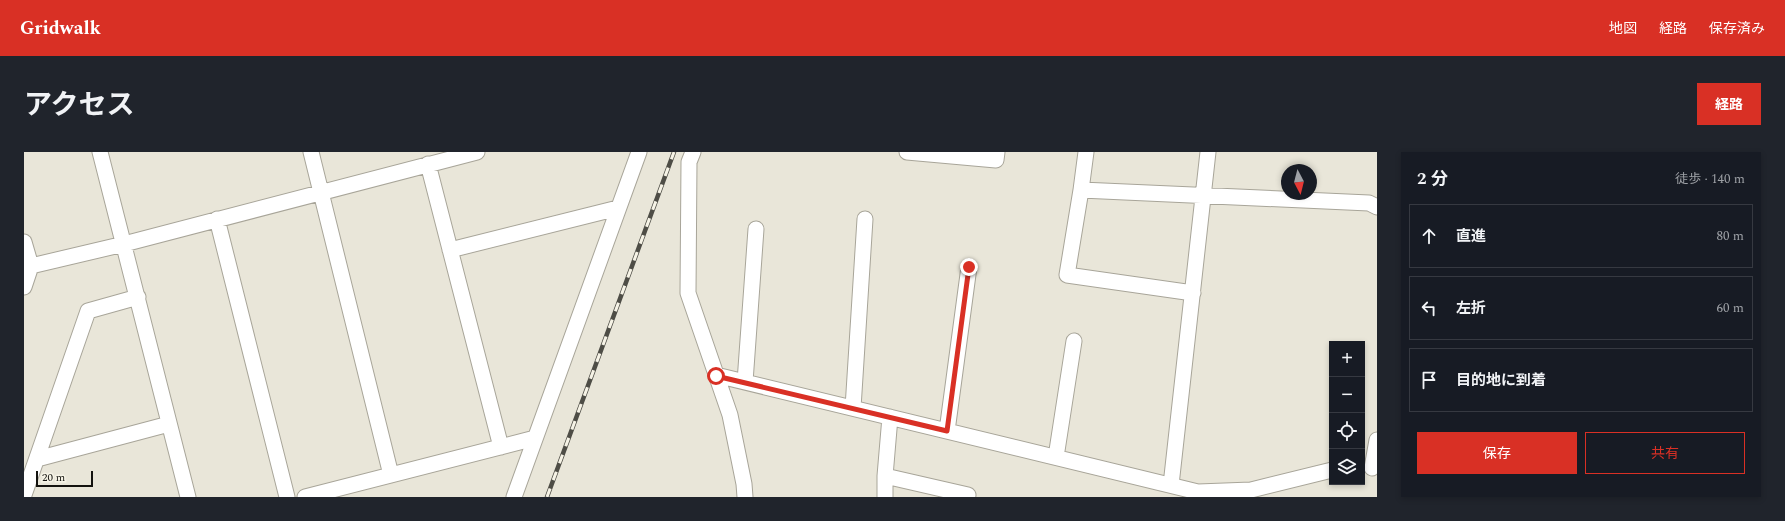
<!DOCTYPE html>
<html lang="ja">
<head>
<meta charset="utf-8">
<style>
	body { margin:0; font-family:Spectral,"Noto Sans JP",serif; background:#20242c; color:#f1f3f6 }
	.controls { position:absolute; right:12px; bottom:12px; display:grid; overflow:hidden; border-radius:0px; box-shadow:0 2px 6px #0003 }
	.controls button { width:36px; height:36px; display:grid; place-items:center; padding:0; border:0; border-bottom:1px solid #363941; background:#171b24; color:#f1f3f6; font:20px sans-serif }
	.compass { position:absolute; left:1257px; top:12px; width:36px; height:36px; border-radius:50%; background:#171b24; box-shadow:0 2px 6px #0003; rotate:173deg }
	.scale { position:absolute; left:12px; bottom:10px; width:57px; box-sizing:border-box; padding-left:4px; border:2px solid #14130f; border-top:0; font-size:11px; line-height:14px; white-space:nowrap; color:#14130f; -webkit-text-stroke:3px #f6f3e6; paint-order:stroke }
	.stop { position:absolute; width:12px; height:12px; margin:-9px; border:3px solid #d93025; border-radius:50%; background:#fff }
	.stop.end { background:#d93025; border-color:#fff; box-shadow:0 1px 4px #0008 }
	.list { margin:0; padding:0; list-style:none }
	h2 { display:flex; justify-content:space-between; align-items:center; height:52px; margin:0; padding:0 16px; font-size:17px }
	h2 small { font-size:13px; font-weight:400; color:#9ea1a6 }
	.list li { display:grid; grid-template-columns:26px 1fr auto; gap:12px; align-items:center; box-sizing:border-box; height:64px; margin:0 8px 8px; padding:0 8px; border:1px solid #363941; border-radius:0px }
	.list b { display:block; font-size:15px; white-space:nowrap }
	.list em { font-size:13px; font-style:normal; color:#9ea1a6 }
	.actions { display:flex; gap:8px; padding:12px 16px }
	.actions a { flex:1; padding:9px 0; border:1px solid #d93025; border-radius:0px; text-align:center; font-size:14px; color:#d93025 }
	.actions .main { background:#d93025; color:#fff }
	.icon { flex:none; width:22px; height:22px; fill:none; stroke:currentColor; stroke-width:2; stroke-linecap:round; stroke-linejoin:round }
	.map { position:relative; flex:none; width:1353px; height:345px; overflow:hidden; border-radius:0px }
	header { display:flex; align-items:center; gap:24px; box-sizing:border-box; height:56px; padding:0 20px; background:#d93025; color:#fff }
	header strong { font-size:19px }
	nav { display:flex; gap:22px; margin-inline-start:auto; font-size:14px }
	.intro { display:flex; align-items:center; justify-content:space-between; box-sizing:border-box; height:96px; padding:0 24px }
	h1 { margin:0; font-size:28px }
	.button { padding:10px 18px; border-radius:0px; background:#d93025; color:#fff; font-size:14px; font-weight:700 }
	main { display:flex; gap:24px; padding:0 24px }
	aside { flex:1; background:#171b24; border-radius:0px; box-shadow:0 2px 6px #0003 }
	.map>svg:first-child { display:block }
	.lines { fill:none; stroke-linecap:round; stroke-linejoin:round }
	.street-casing { stroke:#a8a599; stroke-width:17 }
	.street { stroke:#fff; stroke-width:15 }
	.rail-casing { stroke:#4e4d46; stroke-width:4.5 }
	.rail { stroke:#f6f3e6; stroke-width:3; stroke-dasharray:9; stroke-linecap:butt }
	.route { stroke:#d93025; stroke-width:5 }
</style>
</head>
<body>
<header>
<strong>Gridwalk</strong>
<nav><a>地図</a><a>経路</a><a>保存済み</a></nav>
</header>
<div class="intro"><h1>アクセス</h1><a class="button">経路</a></div>
<main>
<div class="map">
<svg width="1353" height="345" viewBox="0 0 1353 345">
	<rect width="100%" height="100%" fill="#e9e6d9"/>
	<g class="lines">
		<!-- street casing -->
		<g class="street-casing">
			<path id="street" d="M76,0L164,345
				M287,0L367,323
				M669,0L665,10L664,141L706,263L720,332L721,345
				M883,0L972,8L973,0
				M1062,0L1057,38L1345,51L1353,55
				M404,12L477,295
				M1057,38L1043,123L1169,141
				M193,67L263,345
				M0,90L7,114L0,135
				M426,98L594,56
				M7,114L100,92L453,0
				M692,223L1174,340L1227,338L1308,318
				M721,230L732,77
				M829,256L841,67
				M923,279L945,115
				M1032,305L1050,189
				M13,307L145,272
				M1348,316L1353,288
				M861,324L944,343
				M1147,333L1184,0
				M0,343L64,159L114,145
				M281,345L511,286
				M490,345L615,0
				M861,345V324L866,265"/>
		</g>
		<!-- street -->
		<use href="#street" class="street"/>
		<!-- rail casing -->
		<g class="rail-casing">
			<path id="rail" d="M523,345L650,0"/>
		</g>
		<!-- rail -->
		<use href="#rail" class="rail"/>
	</g>
	<g class="lines">
		<!-- route -->
		<path class="route" d="M692,224L923,279L945,115"/>
	</g>
</svg>
<div class="controls">
<button>+</button>
<button>−</button>
<button><svg class="icon" aria-label="locate" viewBox="0 0 24 24"><circle cx="12" cy="12" r="6"/><path d="M12 2v4M12 18v4M2 12h4M18 12h4"/></svg></button>
<button><svg class="icon" aria-label="layers" viewBox="0 0 24 24"><path d="M12 4l9 5-9 5-9-5zM3 14l9 5 9-5"/></svg></button>
</div>
<svg class="compass" viewBox="-18 -18 36 36"><path d="M0-13l5 13h-10z" fill="#e53935"/><path d="M0 13l5-13h-10z" fill="#9ea1a6"/></svg>
<div class="scale">20 m</div>
<div class="stop" style="left:692px;top:224px"></div>
<div class="stop end" style="left:945px;top:115px"></div>
</div>
<aside>
<h2>2 分<small>徒歩 · 140 m</small></h2>
<ul class="list">
<li><svg class="icon" aria-label="ahead" viewBox="0 0 24 24"><path d="M12 20V5M6 11l6-6 6 6"/></svg><div><b>直進</b></div><em>80 m</em></li>
<li><svg class="icon" aria-label="left" viewBox="0 0 24 24"><path d="M17 20v-9H6M10 6l-5 5 5 5"/></svg><div><b>左折</b></div><em>60 m</em></li>
<li><svg class="icon" aria-label="arrive" viewBox="0 0 24 24"><path d="M6 21V4h12l-3 4 3 4H6"/></svg><div><b>目的地に到着</b></div></li>
</ul>
<div class="actions"><a class="main">保存</a><a>共有</a></div>
</aside>
</main>
</body>
</html>
